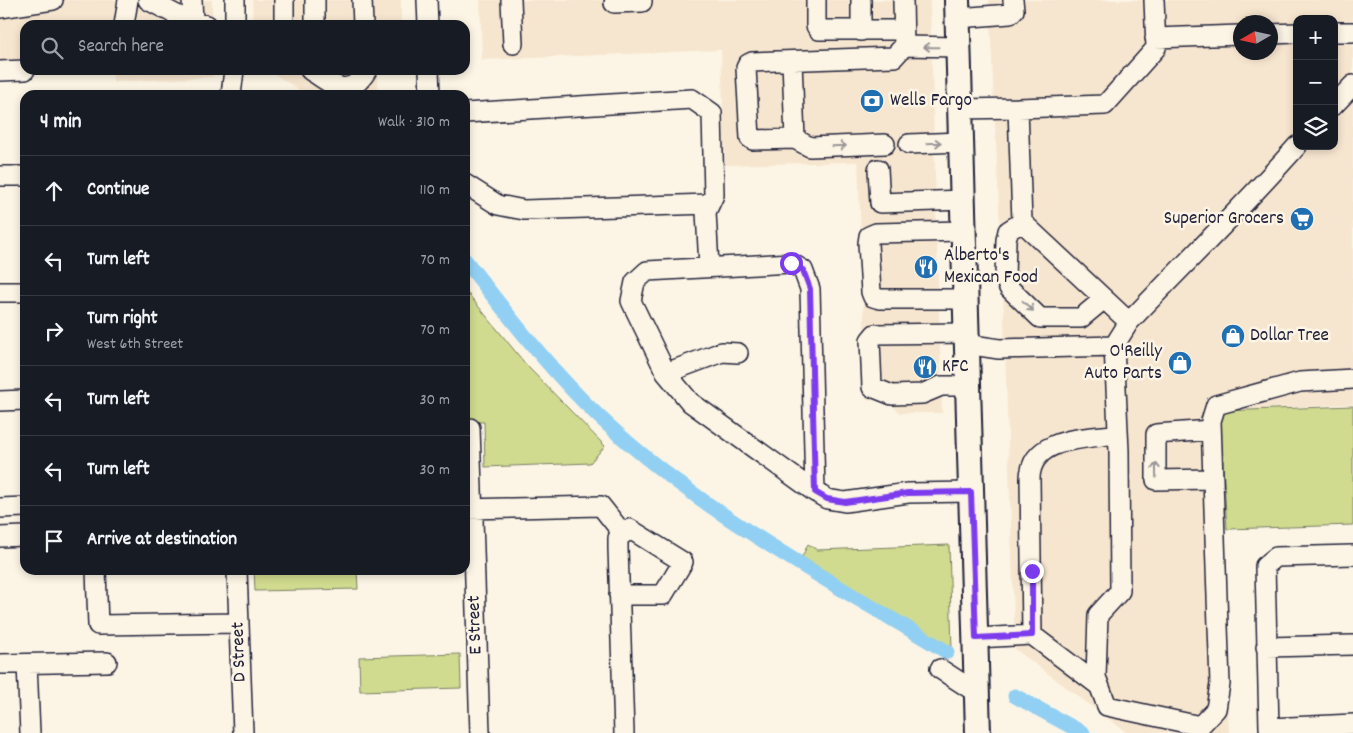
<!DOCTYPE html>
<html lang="en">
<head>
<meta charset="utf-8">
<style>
	body { margin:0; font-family:Dekko,sans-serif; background:#242831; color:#f1f3f6 }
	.controls { position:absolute; right:15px; top:15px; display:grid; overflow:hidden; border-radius:10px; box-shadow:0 2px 8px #0003 }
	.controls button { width:45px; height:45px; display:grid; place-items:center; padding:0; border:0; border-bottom:1px solid #363941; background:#171b24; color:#f1f3f6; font:25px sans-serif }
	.compass { position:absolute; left:1233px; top:15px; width:45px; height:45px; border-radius:50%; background:#171b24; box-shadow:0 2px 8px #0003; rotate:261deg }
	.stop { position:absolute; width:15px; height:15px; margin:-11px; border:4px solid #7c3aed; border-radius:50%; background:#fff }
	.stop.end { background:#7c3aed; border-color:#fff; box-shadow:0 1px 5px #0008 }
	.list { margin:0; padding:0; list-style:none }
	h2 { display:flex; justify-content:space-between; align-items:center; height:65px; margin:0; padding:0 20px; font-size:21px }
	h2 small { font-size:16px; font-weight:400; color:#9ea1a6 }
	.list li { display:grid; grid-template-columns:32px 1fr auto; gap:15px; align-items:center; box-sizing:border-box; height:70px; padding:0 20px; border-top:1px solid #363941 }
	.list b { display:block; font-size:19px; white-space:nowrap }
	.list p { margin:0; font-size:16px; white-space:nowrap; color:#9ea1a6 }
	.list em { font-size:16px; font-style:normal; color:#9ea1a6 }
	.icon { flex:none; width:28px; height:28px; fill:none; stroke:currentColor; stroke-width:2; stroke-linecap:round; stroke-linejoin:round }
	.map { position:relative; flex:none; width:1353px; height:733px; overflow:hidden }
	.search { position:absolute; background:#171b24; box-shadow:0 2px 8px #0003; left:20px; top:20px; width:450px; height:55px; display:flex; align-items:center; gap:12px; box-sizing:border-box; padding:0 18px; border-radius:15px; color:#9ea1a6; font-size:19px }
	.panel { position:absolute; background:#171b24; box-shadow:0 2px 8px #0003; left:20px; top:90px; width:450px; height:485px; border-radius:15px }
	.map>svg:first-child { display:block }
	.built { fill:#f7e6cf; fill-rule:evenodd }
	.green { fill:#d0db8f; stroke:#797e65 }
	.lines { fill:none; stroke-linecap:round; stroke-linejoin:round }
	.canal { stroke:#92d0f3; stroke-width:15 }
	.minor-casing { stroke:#22223b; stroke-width:22 }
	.major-casing { stroke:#22223b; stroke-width:28 }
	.minor { stroke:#fcf5e5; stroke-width:19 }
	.major { stroke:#fcf5e5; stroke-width:24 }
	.oneway { stroke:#9a9698 }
	.route { stroke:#7c3aed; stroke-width:6 }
	.labels { text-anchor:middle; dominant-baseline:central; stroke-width:5; stroke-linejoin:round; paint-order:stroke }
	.poi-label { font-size:19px; fill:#22223b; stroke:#fcf5e5; text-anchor:start }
	.street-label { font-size:19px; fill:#22223b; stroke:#fcf5e5 }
</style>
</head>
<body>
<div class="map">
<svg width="1353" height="733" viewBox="0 0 1353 733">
	<rect width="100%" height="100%" fill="#fcf5e5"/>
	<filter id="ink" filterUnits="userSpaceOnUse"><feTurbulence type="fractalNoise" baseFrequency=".02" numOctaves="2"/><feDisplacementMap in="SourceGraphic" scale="10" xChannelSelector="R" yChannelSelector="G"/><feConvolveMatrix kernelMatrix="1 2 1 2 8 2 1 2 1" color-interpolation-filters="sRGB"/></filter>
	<g filter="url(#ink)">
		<!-- built -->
		<path class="built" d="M0,0H212L213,25H25V59L0,60Z
			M252,0H401V24L253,25Z
			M480,0H930L942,413H900L885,399L867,400L858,162L725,165L721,50L482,60Z
			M989,0H1353V404L1220,411L1229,733H1127L1015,649L1003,291ZM1297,19H1334V146H1297ZM1240,22H1270V52H1240Z
			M112,70H213V77L113,82Z
			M268,70H377L378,95H307Z"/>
		<!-- green -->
		<path class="green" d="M465,290L528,367L605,446L590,463L485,467L484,422H465Z
			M1353,406V525L1227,529L1220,416L1223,411Z
			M808,544L817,550L949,545L952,650L802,557Z
			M254,570H357L358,589L255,591Z
			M460,654L461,688L360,691L359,657Z"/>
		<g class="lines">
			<!-- canal -->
			<path class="canal" d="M465,260C504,310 542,360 587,405C690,507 824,577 947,652
				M1015,696L1083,733"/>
			<!-- minor casing -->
			<g class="minor-casing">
				<path id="minor" d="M148,0L188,21L207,25
					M192,0L193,22
					M235,0V25
					M284,0V25
					M315,0V25
					M362,0L363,25
					M427,0L428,25
					M511,0L513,44
					M816,0V26L819,30H903
					M861,0V31
					M614,3L642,2V0
					M0,8L53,0
					M958,18L1010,14L1014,10L1013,0
					M124,25L128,0
					M1334,32H1353
					M1270,34L1297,33
					M1155,38L1240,35
					M904,46L958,47
					M792,61L795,139
					M310,70C331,84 349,101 367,70
					M429,70L430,95
					M0,71L25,70
					M231,95L234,70
					M1334,105L1353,85
					M1018,108L1105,105L1156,48L1154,0
					M960,109L1018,108L1022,222L1129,322C1185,263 1243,207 1297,146
					M465,113L692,99L712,113L714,195L706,212L709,266
					M885,144L810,147L795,139L753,140L750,138L746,68L748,64L752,62L894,57L904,46L903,0
					M909,144L960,142
					M878,169L880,203L963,200
					M0,176H25
					M465,184L498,205L524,210L709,204
					M1022,222L1008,231L1006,240L1005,279L1009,288L1040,318H1081L1104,299
					M963,231L876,233L869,236L868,243L871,292L873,297L880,299H965
					M0,292H25
					M966,333L875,334L870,340L872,387L892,395L922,394L941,386H968
					M966,344L999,349L1114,346L1129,322
					M1114,346L1119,451L1120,591L1098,615L1096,677L1107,706L1200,726L1216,709L1220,684L1211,421L1216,405L1300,382L1353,379
					M666,373L722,352L738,353
					M0,401L25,400
					M470,428L480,733
					M1211,430L1156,434V480L1212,479
					M815,492L810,289L803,270L791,263L647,271L635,282L631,301L666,373L690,402L815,492L827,499L845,502L908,493L971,492
					M0,508L25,507
					M465,509L601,506L623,534
					M0,537L25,536
					M1353,555L1276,557L1265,566L1269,728L1353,724
					M96,570L98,625L239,623
					M237,570L243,733
					M619,595H663L683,562L630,529L618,538V548L624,733
					M1032,635L1030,478C1031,436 1088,439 1118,434
					M976,638L1032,635L1098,685
					M1266,647L1353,645
					M0,664L107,662
					M27,664L30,733
					M940,669L977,693"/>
			</g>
			<!-- major casing -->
			<g class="major-casing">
				<path id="major" d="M957,0L978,733"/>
			</g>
			<!-- minor -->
			<use href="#minor" class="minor"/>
			<!-- major -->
			<use href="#major" class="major"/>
		</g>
		<!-- one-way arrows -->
		<defs><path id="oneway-shaft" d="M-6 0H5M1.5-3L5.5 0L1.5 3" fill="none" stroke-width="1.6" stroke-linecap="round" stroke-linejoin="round" transform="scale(1.25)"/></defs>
		<g class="oneway">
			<use href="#oneway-shaft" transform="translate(931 47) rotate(-179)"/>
			<use href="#oneway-shaft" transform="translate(934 143) rotate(-2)"/>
			<use href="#oneway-shaft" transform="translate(839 146) rotate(-2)"/>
			<use href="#oneway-shaft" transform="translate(1028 306) rotate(43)"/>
			<use href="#oneway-shaft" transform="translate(1156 470) rotate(-91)"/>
		</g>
	</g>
	<g class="lines" filter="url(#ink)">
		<!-- route -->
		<path class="route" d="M791,263L803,270L810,289L815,492L827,499L845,502L908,493L971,492L976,638L1032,635V571"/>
	</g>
	<!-- icons -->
	<defs>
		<g id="bank-disc" transform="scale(1.25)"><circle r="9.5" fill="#1f6fb2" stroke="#fcf5e5"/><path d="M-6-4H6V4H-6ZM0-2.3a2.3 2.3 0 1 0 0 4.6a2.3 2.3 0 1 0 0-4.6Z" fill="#fff"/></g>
		<g id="supermarket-disc" transform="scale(1.25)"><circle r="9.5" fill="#1f6fb2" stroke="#fcf5e5"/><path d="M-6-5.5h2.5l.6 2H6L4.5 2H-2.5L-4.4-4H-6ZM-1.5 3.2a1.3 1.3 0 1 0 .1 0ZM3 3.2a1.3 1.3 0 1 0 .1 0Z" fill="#fff"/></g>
		<g id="restaurant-disc" transform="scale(1.25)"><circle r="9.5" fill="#1f6fb2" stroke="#fcf5e5"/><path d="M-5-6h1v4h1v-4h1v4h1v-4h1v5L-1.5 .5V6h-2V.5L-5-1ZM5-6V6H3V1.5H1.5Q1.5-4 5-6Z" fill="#fff"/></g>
		<g id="shop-disc" transform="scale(1.25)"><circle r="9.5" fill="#1f6fb2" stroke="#fcf5e5"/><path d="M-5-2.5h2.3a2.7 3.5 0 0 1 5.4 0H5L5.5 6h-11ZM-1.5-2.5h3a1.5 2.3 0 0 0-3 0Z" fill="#fff"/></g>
	</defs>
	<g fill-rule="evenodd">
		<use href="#bank-disc" x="872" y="101"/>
		<use href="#supermarket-disc" x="1302" y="219"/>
		<use href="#restaurant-disc" x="926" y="267"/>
		<use href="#shop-disc" x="1233" y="336"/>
		<use href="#shop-disc" x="1180" y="363"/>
		<use href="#restaurant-disc" x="925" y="367"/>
	</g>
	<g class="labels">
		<!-- poi labels -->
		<g class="poi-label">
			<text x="890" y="101">Wells Fargo</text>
			<text x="1284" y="219" text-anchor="end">Superior Grocers</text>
			<text x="944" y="256">Alberto's<tspan x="944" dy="22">Mexican Food</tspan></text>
			<text x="1250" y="336">Dollar Tree</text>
			<text x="1162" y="352" text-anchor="end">O'Reilly<tspan x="1162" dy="22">Auto Parts</tspan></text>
			<text x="942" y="367">KFC</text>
		</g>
		<!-- street labels -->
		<g class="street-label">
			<text transform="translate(476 625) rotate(-92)">E Street</text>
			<text transform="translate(240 652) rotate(-92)">D Street</text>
		</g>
	</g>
</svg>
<div class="controls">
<button>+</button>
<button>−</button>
<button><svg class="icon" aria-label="layers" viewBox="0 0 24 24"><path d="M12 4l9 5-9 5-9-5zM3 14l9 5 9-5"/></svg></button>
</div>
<svg class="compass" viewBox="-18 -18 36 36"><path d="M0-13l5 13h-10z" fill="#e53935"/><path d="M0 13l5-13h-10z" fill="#9ea1a6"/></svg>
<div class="stop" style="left:791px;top:263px"></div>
<div class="stop end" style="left:1032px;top:571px"></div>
<div class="search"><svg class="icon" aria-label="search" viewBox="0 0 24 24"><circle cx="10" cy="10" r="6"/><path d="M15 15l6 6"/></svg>Search here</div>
<section class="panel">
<h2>4 min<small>Walk · 310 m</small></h2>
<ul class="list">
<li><svg class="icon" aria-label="ahead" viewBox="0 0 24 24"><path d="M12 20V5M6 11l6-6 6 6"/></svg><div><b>Continue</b></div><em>110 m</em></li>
<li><svg class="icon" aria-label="left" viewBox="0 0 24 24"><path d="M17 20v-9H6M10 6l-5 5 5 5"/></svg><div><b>Turn left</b></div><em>70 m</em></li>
<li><svg class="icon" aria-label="right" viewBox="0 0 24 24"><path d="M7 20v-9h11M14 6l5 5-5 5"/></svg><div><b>Turn right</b><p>West 6th Street</p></div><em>70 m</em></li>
<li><svg class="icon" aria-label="left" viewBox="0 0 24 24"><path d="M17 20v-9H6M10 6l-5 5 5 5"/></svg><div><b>Turn left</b></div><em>30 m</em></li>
<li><svg class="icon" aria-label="left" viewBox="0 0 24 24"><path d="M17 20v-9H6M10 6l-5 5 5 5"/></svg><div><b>Turn left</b></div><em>30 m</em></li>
<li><svg class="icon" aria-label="arrive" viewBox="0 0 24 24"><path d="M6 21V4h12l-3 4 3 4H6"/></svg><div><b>Arrive at destination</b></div></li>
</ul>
</section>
</div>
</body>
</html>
